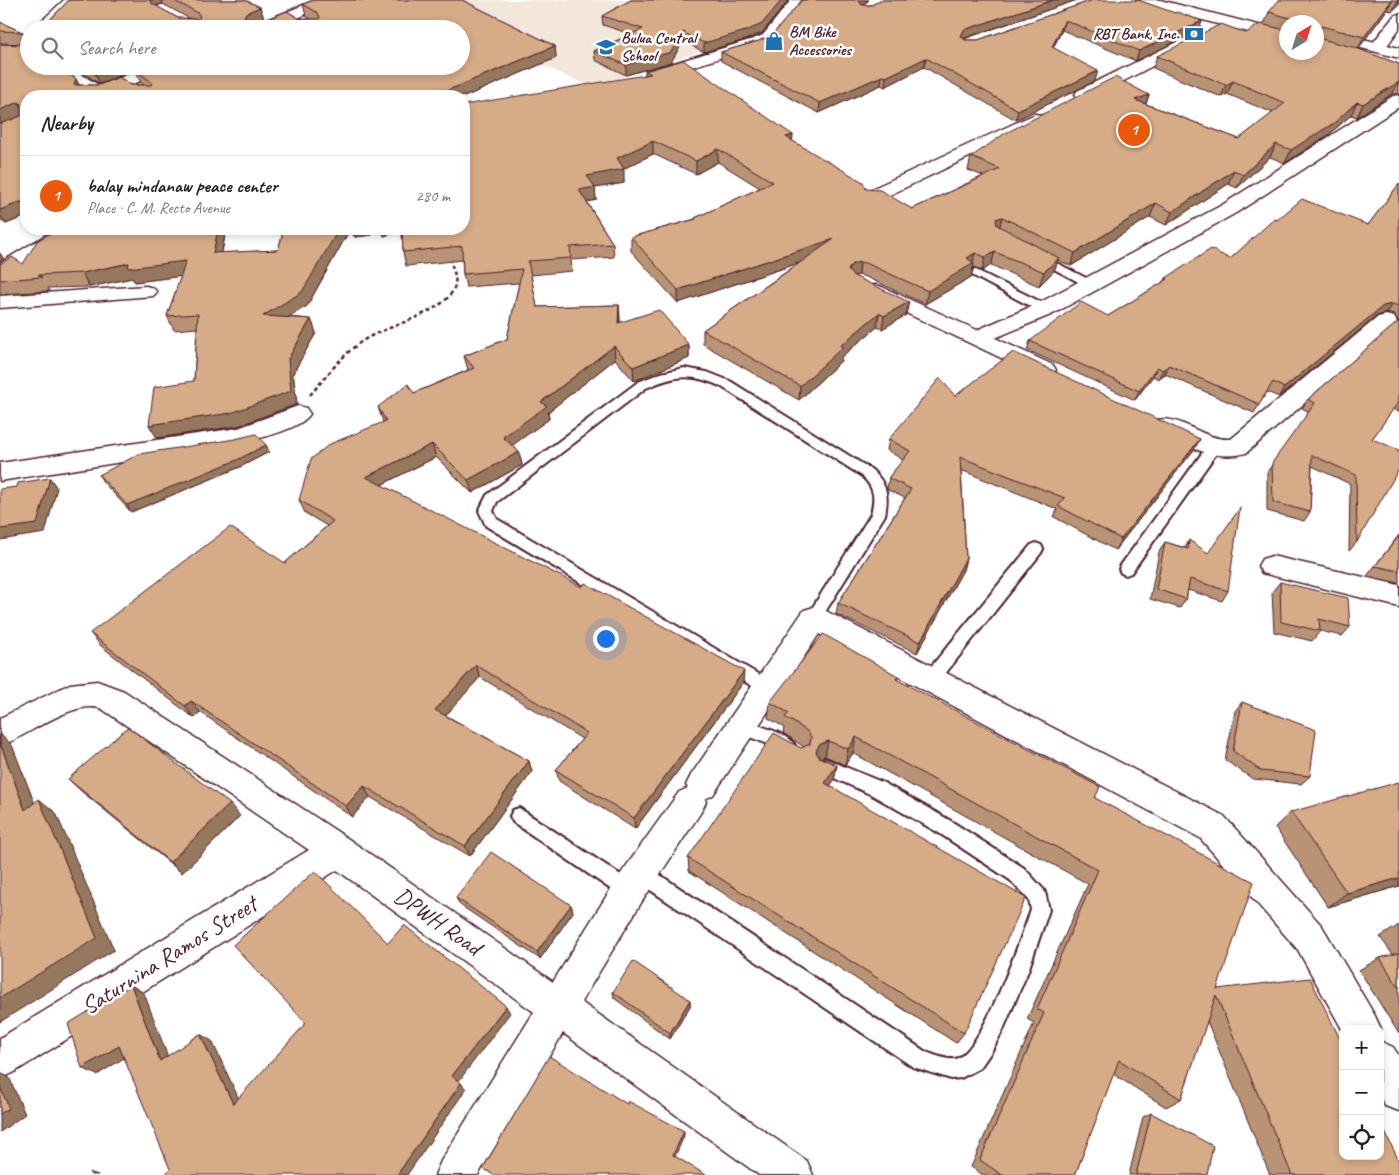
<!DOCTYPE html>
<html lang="en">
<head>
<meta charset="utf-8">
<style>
	body { margin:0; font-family:Caveat,sans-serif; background:#f6f6f6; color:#222 }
	.controls { position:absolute; right:15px; bottom:15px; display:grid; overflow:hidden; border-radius:10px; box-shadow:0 2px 8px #0003 }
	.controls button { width:45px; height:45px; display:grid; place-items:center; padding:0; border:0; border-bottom:1px solid #e0e0e0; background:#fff; color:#222; font:25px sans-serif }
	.compass { position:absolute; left:1279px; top:15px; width:45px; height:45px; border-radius:50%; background:#fff; box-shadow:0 2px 8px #0003; rotate:38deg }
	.you { position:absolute; left:605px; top:638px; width:18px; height:18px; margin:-12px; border:4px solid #fff; border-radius:50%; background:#1a73e8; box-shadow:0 0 0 8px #1a73e833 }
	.badge { display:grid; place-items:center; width:32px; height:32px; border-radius:50%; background:#ea580c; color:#fff; font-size:16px; font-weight:700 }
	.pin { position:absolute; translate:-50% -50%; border:2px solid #fff; box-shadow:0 1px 5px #0006 }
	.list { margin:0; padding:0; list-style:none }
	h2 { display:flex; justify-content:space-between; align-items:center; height:65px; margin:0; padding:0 20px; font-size:21px }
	h2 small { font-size:16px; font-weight:400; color:#767676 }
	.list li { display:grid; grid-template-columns:32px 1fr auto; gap:15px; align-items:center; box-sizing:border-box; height:80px; padding:0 20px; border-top:1px solid #e0e0e0 }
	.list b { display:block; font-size:19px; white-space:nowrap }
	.list p { margin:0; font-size:16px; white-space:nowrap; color:#767676 }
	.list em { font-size:16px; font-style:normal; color:#767676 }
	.icon { flex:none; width:28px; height:28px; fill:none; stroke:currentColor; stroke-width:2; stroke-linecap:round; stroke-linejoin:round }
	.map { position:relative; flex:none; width:1399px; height:1175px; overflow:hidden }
	.search { position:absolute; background:#fff; box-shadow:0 2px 8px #0003; left:20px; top:20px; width:450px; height:55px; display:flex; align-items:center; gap:12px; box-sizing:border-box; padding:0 18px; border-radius:28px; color:#767676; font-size:19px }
	.panel { position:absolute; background:#fff; box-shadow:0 2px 8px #0003; left:20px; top:90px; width:450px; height:145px; border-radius:20px }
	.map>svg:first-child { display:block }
	.built { fill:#f3e6db }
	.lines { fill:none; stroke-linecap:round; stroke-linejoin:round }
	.lane-casing { stroke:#4a1f2b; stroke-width:4 }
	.street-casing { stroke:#4a1f2b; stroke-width:3 }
	.secondary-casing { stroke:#4a1f2b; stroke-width:3 }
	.highway-casing { stroke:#4a1f2b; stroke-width:3 }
	.path { stroke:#4a1f2b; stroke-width:2.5; stroke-dasharray:4 3; stroke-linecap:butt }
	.lane { fill:#fff; fill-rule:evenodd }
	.street { fill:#fff; fill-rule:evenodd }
	.secondary { fill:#fff; fill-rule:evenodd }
	.highway { fill:#fff; fill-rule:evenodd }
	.wall { fill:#b89374; stroke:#4a1f2b; fill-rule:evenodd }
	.shaded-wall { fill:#96785e; stroke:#4a1f2b }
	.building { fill:#d6ab87; stroke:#4a1f2b }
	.labels { text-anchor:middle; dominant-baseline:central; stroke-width:5; stroke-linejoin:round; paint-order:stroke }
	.far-poi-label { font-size:16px; font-weight:bold; fill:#4a1f2b; stroke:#fff; text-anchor:start }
	.near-street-label { font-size:24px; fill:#4a1f2b; stroke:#fff }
</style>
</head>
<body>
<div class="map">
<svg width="1399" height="1175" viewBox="0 0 1399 1175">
	<rect width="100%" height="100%" fill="#fff"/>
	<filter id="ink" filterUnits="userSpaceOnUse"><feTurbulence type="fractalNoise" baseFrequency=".02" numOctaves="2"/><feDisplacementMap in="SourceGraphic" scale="10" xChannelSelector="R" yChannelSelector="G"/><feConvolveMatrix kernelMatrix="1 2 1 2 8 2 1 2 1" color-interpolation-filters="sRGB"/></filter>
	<g filter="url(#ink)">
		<!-- built -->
		<path class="built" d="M415,0H657L756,33L593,87L461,32V29Z"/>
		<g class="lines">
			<!-- lane casing -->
			<g class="lane-casing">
				<path id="lane" d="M1039,254L1094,282L1096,284L1090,287L1086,286L1035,259L1033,257L1035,255Z
					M972,268L1049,306L1051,309L1045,313L1041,312L968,273L966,271L968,269Z
					M684,368L707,372L730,381L872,470C887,484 889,495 885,515L819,622L814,624L809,622L806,618L871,514C875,497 875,489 862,476L722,387C690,373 677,375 646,388L497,502L493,511L497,519L773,683L775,688L773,693L767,695L486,526L479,511L487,495L638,382L661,373Z
					M1213,443L1218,445L1220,448L1218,451L1131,573L1126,575L1121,573L1119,569L1121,565L1208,445Z
					M1036,543L1041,545L1043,549L1041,553L937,684L931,686L925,684L923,679L925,674L1031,545Z
					M742,720C756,725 790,733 796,747L794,752L788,754L768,744L736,732L734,727L736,722Z
					M824,758L884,783L951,821L1024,868L1044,890L1046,896L1049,910L1028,971L1003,1030L991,1052L980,1068L961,1078L951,1079L913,1067L634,879L632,873L634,867L641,864L648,867L926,1052C934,1055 946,1060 955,1059C982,1054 1021,936 1031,910L1029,900L1010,880L939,833L872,795L818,771L815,766L818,761Z
					M519,808L636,885L638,891L636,897L629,900L622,897L513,822L510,816L513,810Z"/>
			</g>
			<!-- street casing -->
			<g class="street-casing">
				<path id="street" d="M64,0H79L62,19L50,29H33Z
					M791,0H806L773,41L660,77H648L646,74L648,71L756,38L763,35Z
					M1399,14V29L1384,50H1372L1370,47L1372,44L1394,16Z
					M1189,36L1195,38L1197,41L1195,44L1089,99H1077L1075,95L1077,91Z
					M48,66H68L105,89L107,93L105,96H93Z
					M1399,95V107L1236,213L1053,314L995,338L1053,365L1056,370L1053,375L1045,377L1037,375L868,295L864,291L868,287L875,285L882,287L977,330L1037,304L1222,205L1393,96Z
					M1035,114L1041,115L1044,119L1041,123L879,200L872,202L865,200L863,196L865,192Z
					M56,229H79L76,233L7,276L0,278V263Z
					M146,286L153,288L157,292L153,296L0,308V296Z
					M1386,315L1394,317L1397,322L1394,327L1246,453C1214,462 1185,445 1157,432L1153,426L1157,420C1180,414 1204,441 1231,439L1378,317Z
					M298,406L306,408L310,414C300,430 256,439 238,444L0,481V463L238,428Z
					M1272,556L1399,585V607L1262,573L1258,566L1262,559Z
					M814,607L824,610L1224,816L1322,926L1375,1016L1381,1029L1380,1030L1343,1029V1031L1298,950L1200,838L819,634L713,795L705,799L706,802L701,812L641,903L581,1002L807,1161L813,1175H759L563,1033L478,1175H435L441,1161L534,1012L337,870L13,1073L0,1079V1038L309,850L102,709C74,698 27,737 0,746V718L70,684L97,681L124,691L350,840L553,982L617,879L679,792L688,788L686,785L691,775L804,610Z
					M1380,1041L1393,1047L1399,1056V1111L1385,1106L1380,1097Z"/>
			</g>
			<!-- secondary casing -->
			<g class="secondary-casing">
				<path id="secondary" d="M316,0H336L334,3L271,29H250L252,26Z
					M149,66H172L170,69L104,96H82L84,92Z"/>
			</g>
			<!-- highway casing -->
			<g class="highway-casing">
				<path id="highway" d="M1136,0H1160L1286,32V42L1138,3Z
					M1316,27L1399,48V58L1316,36Z"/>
			</g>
			<!-- path -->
			<path class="path" d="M310,395C327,376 343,353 364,340C386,325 448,314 455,285C457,277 452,267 450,259"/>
			<!-- lane -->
			<use href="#lane" class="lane"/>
			<!-- street -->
			<use href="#street" class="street"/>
			<!-- secondary -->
			<use href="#secondary" class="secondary"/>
			<!-- highway -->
			<use href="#highway" class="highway"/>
		</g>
		<!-- wall -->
		<path class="wall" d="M69,0H245L260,7L264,19H268L287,11L300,19H311L306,16L303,4L314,0H462L555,46L556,58L464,97V96H26V216L6,224L0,220V44L22,45L24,44L0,43V22L22,32L24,37V33L29,35V66H58L76,79L79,85H99L119,77L131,85H144L141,83L135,70L146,66H461V29H41ZM163,4L190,19L178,18L156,6Z
			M631,0H789L762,33L745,40L704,52L683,41L671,62L626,75L595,60L594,51L631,34L603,25L602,16Z
			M802,0H869L863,5H872L880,0H1077L964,39L965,40H978L1093,0L1175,13L1202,21L1199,30L1136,61L1062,30L1053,48L1095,81L1016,120L924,67L885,87L881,85L819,113L721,61V52L759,41L774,33Z
			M1326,0H1399V5L1392,11L1387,10L1358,49L1399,64V94H1392L1357,117L1351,115L1327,136L1285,163L1270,157L1237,188L1228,184L1166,225L1150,217L1071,266L1058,260L1054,271L1039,286L991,265L982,271L974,267L971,277L925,304L866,277L859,275L854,276L906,315L882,329L877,327L841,357V361L799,400L703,344V330L799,263L678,303L631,251V237L695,219V218L760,188L718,162L696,174L653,154L623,169L624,183L595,188L596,200L587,202L613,244L614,257L571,260L572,271L531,275L537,307L619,305L620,322L689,345V358L634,381L615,359L548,412L549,419L512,445L519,452L522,465L472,493L436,457L381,485L743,683L635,829L559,781L556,770L582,739L480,677L445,715L529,761L532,772L470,856L370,797L352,817L200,712L194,718L101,646L90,633L285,563L327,526L305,513L299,500L383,422L378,407L414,393L468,370L464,356L507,339L519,283L466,287L463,274L462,260L406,266L403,252L402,231L384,236L645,75V71L793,135L792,141L866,189L912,209L983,176L968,170L971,157L1149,95L1146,104L1239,139L1273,113L1227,94L1221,97L1153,68L1157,56L1246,33L1264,24L1269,12L1325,1ZM1286,22H1316L1286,52Z
			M72,66H143L100,84Z
			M1399,184V412L1393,409L1372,439L1357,542L1349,551L1350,484L1312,466L1310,512L1304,521L1267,511V472L1309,412L1302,408L1308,399L1398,322L1399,321L1394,315L1386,313L1377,316L1279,397L1267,392L1254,413L1165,374L1158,379L1153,376L1135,400L1027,350L1030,341L1108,316L1165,281L1166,278L1230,259L1277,220L1368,225Z
			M226,229L222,253L278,250L284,229H376L372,235L355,237L349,231L307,306L288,317L311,319L316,333L293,373L297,404L238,426L157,438L194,381L197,328L174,330L167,316L181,276L135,282L132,278L89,287L48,288L50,291L0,294V264H23Z
			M955,396L1200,439L1193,451L1115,550L1054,517L1057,509L961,470L966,558L963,570L917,653L836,614L838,603L905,498L888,490L887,489L889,477L903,460L887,450L889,439Z
			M266,445L269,452L240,467L131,512L103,482L99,475Z
			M1399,535V583L1367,576Z
			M1189,540L1228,591L1222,601L1188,590L1186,599L1180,608L1150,599L1159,552L1165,542L1185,548Z
			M1280,582L1350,627L1342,636L1320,631L1312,641L1274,632L1272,592Z
			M898,676L897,680L1095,798L1217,989L1399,1175H1270L1207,1021L1181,1099L1166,1107L1113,1074L1075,1175H983L971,1167L1034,1023L1027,1019L1088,884L853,753L845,765L825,756L822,758L837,765L834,780L830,786L964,1033L956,1043L689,871L688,858L801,748L804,747L783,733L784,727L768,718L770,702Z
			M1242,702L1310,776L1301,784L1253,779L1225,760L1235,711Z
			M68,779L240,816L182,873L81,791Z
			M1291,812L1399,886L1328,907L1275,827Z
			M456,898L571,905L573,912L540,959L460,905Z
			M1399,925V1034L1359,970L1380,958L1393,955L1380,937Z
			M613,992L690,1000V1006L670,1039L614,998Z
			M1151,1113L1207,1175H1129L1143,1117Z"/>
		<!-- shaded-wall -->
		<path class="shaded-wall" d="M150,0H161L163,4L157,5L153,9Z
			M782,0H789L762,33L745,40L704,52V43Z
			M858,0H869L857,9Z
			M1053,0H1077L962,39L961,36L964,30Z
			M1392,0L1387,10L1358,49L1364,37Z
			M1398,0H1399V5L1392,11Z
			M260,7L264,19L250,25L244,17L246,13Z
			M1065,20L1062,30L1049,56L1052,47Z
			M1202,21L1199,30L1136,61L1139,51Z
			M683,32V41L671,62L626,75V65Z
			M555,46L556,58L464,97V96H434Z
			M926,58L924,67L885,87L886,77Z
			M106,66H143L100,84L94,71Z
			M1098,71L1095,81L1016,120L1018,110Z
			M882,76L881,85L819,113L820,103Z
			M76,79L82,91L74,84Z
			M1233,81L1227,94L1221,97L1226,85Z
			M1399,82L1392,94L1357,117L1363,104Z
			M1149,95L1144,108L1135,100Z
			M18,102L25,115L0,125V110Z
			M1357,102L1351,115L1327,136L1285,163L1291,150Z
			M793,135L792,148L786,137Z
			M653,141V154L621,170L624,169V183L595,188L596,200L580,204L579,190L587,176L617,158Z
			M1276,144L1270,157L1237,188L1243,175Z
			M718,149V162L696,174V161Z
			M1234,170L1228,184L1166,225L1172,212Z
			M26,200V216L6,224L0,215V210Z
			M1156,203L1150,217L1071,266L1075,253Z
			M1002,217L999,230L992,232L996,219Z
			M218,229H226L219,267L213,253Z
			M339,229H348L349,231L307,306L269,329L263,316Z
			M352,229H376L372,235L355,237Z
			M381,229H405L406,230L384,236Z
			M834,239L832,252L678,303V290Z
			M995,252L991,265L982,271L985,257Z
			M0,253L4,259L0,262Z
			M975,253L972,265L974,263L971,277L925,304L928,291L967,258Z
			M1059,258L1054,271L1039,286L1044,272Z
			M186,261L192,275L135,282L132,278L89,287L82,273L129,263Z
			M860,262L859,275L850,277L848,270L852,264Z
			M909,302L906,315L882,329L884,316Z
			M1392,304L1386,313L1377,316L1279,397L1284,388L1383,306Z
			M619,305L620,318L619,336L618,323Z
			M879,313L877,327L841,357V361L799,400L800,386L840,346Z
			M311,319L316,333L293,373L297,404L238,426L157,438L149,425L288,359Z
			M689,345V358L634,381L633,367Z
			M614,346L615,359L548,412L549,419L506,450L503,437L541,402Z
			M1169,365L1165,374L1158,379L1163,370Z
			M1157,367L1153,376L1135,400L1139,391Z
			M1200,439L1193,451L1115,550L1121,539Z
			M432,444L436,457L371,490L366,477Z
			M266,445L269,452L240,467L131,512L127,505Z
			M519,452L522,465L472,493L468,480Z
			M50,478L57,488L45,533L0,540V529Z
			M966,558L963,570L917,653L920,642Z
			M476,665L480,677L440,722L435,710Z
			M744,671L743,683L635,829L634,818Z
			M191,701L200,712L194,718L185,706Z
			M0,734L12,745L43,825L25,810L0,743Z
			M856,737L853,753L845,765L848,749Z
			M828,741L825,756L816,760V752L819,745Z
			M529,761L532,772L470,856L465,846Z
			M837,765L834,780L822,798L825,783Z
			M364,786L370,797L352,817L346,806Z
			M39,799L56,813L114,950L0,1022V998Z
			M230,804L240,816L182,873L170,862Z
			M1399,878V886L1328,907L1347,893Z
			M571,905L573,912L540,959L537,952Z
			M131,985L144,993L172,1068L160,1061Z
			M690,1000V1006L670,1039V1033Z
			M506,1006L510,1013L458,1082L452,1076Z
			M200,1034L212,1041L244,1110L233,1104Z
			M119,1046L132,1053L97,1075L82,1068Z
			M0,1073L9,1077L25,1114L0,1132Z
			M461,1083L466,1089L407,1175H397Z
			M684,1131V1136L674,1159L673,1155Z
			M89,1172L98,1175H91Z"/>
		<!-- building -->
		<path class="building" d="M69,0H150L151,3L178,18L198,19L200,17L198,13L173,0H245L260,7L246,13L244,17L246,19H268L287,11L300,19H319L320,17L318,13L303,4L314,0H462L555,46L434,96H26V200L0,210V124L21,116V104L18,102L0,110V44L22,45L25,44L24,33L29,35V66H58L76,79L74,84L76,85H99L119,77L131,85H151L152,82L135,70L146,66H461V29H41Z
			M631,0H782L762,24L746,31L704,43L683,32L671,52L626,65L594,51L643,29L602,16Z
			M802,0H858L862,5H872L880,0H1053L964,30L961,36L965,40H978L1093,0H1138L1175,13L1177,12L1202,21L1139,51L1065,20L1052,47L1098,71L1018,110L926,58L886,77L882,76L820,103L721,52L759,41L774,33Z
			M1279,0H1318L1325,1L1326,0H1392L1364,37L1321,26V39L1356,48L1399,64V82L1363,104L1357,102L1334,123L1291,150L1276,144L1243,175L1234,170L1172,212L1156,203L1075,253L1002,217L996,219L997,225L1059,258L1044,272L995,252L985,257L975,253L967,258L974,263L928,291L868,264L860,262L852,264L848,270L852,275L909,302L884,316L879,313L840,346L843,347L800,386L703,330L834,239L678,290L631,237L696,219L695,218L773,182L718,149L696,161L653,141L617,158L624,169L587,176L595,187L579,190L613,244L570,247L571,258L528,261L537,307L619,305L618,323L659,310L689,345L633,367L614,346L541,402L547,406L503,437L519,452L468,480L432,444L366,477L582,587L585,583L744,671L634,818L556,770L587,733L476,665L435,710L529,761L465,846L364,786L346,806L191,701L185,706L90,633L230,527L285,563L333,521L299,500L311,459L330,444L386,421L378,407L408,384L414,393L474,368L464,356L507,339L522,269L463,274L462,246L403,252L402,229H464V105L651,74L645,71L683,60L793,135L786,137L863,182L866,189L880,190L912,209L1000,169L971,157L1004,134L1115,77L1149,95L1135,100L1239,139L1285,103L1233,81L1226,85L1157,56L1221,24L1246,33L1260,24L1286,30V52H1316V22H1293V19L1269,12Z
			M0,22L22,32L0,31Z
			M86,66H106L94,71Z
			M1399,184V306L1392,304L1383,306L1284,388L1273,382L1259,404L1169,365L1163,370L1157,367L1139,391L1030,341L1081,302L1108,316L1168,279L1166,278L1211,249L1230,259L1274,219L1277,220L1302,199L1368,225Z
			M57,229H218L213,253L278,250L284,229H339L302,292L263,316L311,319L288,359L291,391L231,413L149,425L154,387L194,381L198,314L167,316L186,261L128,268L129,263L82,273L38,275L42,277L0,280V264L12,257L23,264L37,241Z
			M1399,321V401L1372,439L1399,450V469L1357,542L1356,475L1312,455L1310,512L1273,502L1272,463L1315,403L1308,399Z
			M1013,352L1200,439L1121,539L1058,506L1065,498L960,457L966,558L920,642L838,603L911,489L890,479L889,477L910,451L889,439L940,378L955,396Z
			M256,434L266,445L237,460L127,505L99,475L139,454L235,439Z
			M50,478L37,524L0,529V489L17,487L18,483Z
			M1240,508L1228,591L1190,579L1186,599L1156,589L1165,542L1188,549L1189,540L1208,553Z
			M1399,536V571L1375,566Z
			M1280,582L1348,598L1350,627L1319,619L1320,631L1281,622Z
			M823,634L898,676L896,679L1100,787L1095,798L1254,882L1217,989L1310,978L1343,1045V1156H1380V1122L1399,1161V1175H1292L1216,995L1181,1099L1119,1060L1075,1175H1002L980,1160L1044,1013L1037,1009L1098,870L856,737L848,749L828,741L819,745L816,752L819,757L837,765L825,783L1026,898L964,1033L688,858L774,733L801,748L810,744L811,737L807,731L785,717L789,713L770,702Z
			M1242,702L1316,730L1310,776L1261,771L1233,751Z
			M128,727L230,804L170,862L68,779Z
			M0,743L25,810L39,799L97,938L0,998Z
			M1399,782V878L1347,893L1291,812Z
			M491,852L571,905L537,952L456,898Z
			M315,871L388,943L404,925L506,1006L452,1076L461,1083L397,1175H165L170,1169L119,1046L82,1068L68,1024L131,985L160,1061L200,1034L233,1104L306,1023L233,945Z
			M1399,953V988L1380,958Z
			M633,961L690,1000L670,1033L613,992Z
			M549,1056L627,1104L628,1101L684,1131L673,1155L706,1175H493L483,1168Z
			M0,1087L9,1108L0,1114Z
			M1151,1113L1213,1146L1207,1175H1136Z"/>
	</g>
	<!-- icons -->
	<defs>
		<g id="bank-bare" transform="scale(1.5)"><path d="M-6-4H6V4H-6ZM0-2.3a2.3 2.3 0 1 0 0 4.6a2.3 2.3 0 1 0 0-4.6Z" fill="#1f6fb2" stroke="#fff" stroke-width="2.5" paint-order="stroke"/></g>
		<g id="shop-bare" transform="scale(1.5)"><path d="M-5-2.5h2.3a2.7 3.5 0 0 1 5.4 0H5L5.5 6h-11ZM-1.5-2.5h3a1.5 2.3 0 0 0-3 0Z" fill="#1f6fb2" stroke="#fff" stroke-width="2.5" paint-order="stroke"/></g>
		<g id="school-bare" transform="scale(1.5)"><path d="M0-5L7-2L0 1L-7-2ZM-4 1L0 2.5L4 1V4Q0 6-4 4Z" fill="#1f6fb2" stroke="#fff" stroke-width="2.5" paint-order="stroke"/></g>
	</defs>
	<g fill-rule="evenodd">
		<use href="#bank-bare" x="1194" y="34"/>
		<use href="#shop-bare" x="774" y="41"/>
		<use href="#school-bare" x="606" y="47"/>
	</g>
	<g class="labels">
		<!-- far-poi labels -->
		<g class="far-poi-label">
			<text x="789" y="32">BM Bike<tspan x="789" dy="18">Accessories</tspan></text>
			<text x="1179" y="34" text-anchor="end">RBT Bank, Inc.</text>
			<text x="621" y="38">Bulua Central<tspan x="621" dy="18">School</tspan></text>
		</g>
		<!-- near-street labels -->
		<g class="near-street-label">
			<text transform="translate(438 921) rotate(35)">DPWH Road</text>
			<text transform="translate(169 955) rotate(-32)">Saturnina Ramos Street</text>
		</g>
	</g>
</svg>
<div class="controls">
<button>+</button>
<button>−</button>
<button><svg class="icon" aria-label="locate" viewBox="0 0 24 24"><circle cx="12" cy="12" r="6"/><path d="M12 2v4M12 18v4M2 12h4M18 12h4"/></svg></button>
</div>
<svg class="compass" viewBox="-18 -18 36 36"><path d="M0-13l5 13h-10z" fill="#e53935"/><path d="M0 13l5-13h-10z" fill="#767676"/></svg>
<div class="you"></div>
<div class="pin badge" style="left:1134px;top:130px">1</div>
<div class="search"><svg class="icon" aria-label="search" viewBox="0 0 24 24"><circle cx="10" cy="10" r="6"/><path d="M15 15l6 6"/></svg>Search here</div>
<section class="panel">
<h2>Nearby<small></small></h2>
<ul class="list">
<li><span class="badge">1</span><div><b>balay mindanaw peace center</b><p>Place · C. M. Recto Avenue</p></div><em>280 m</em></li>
</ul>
</section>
</div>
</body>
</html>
